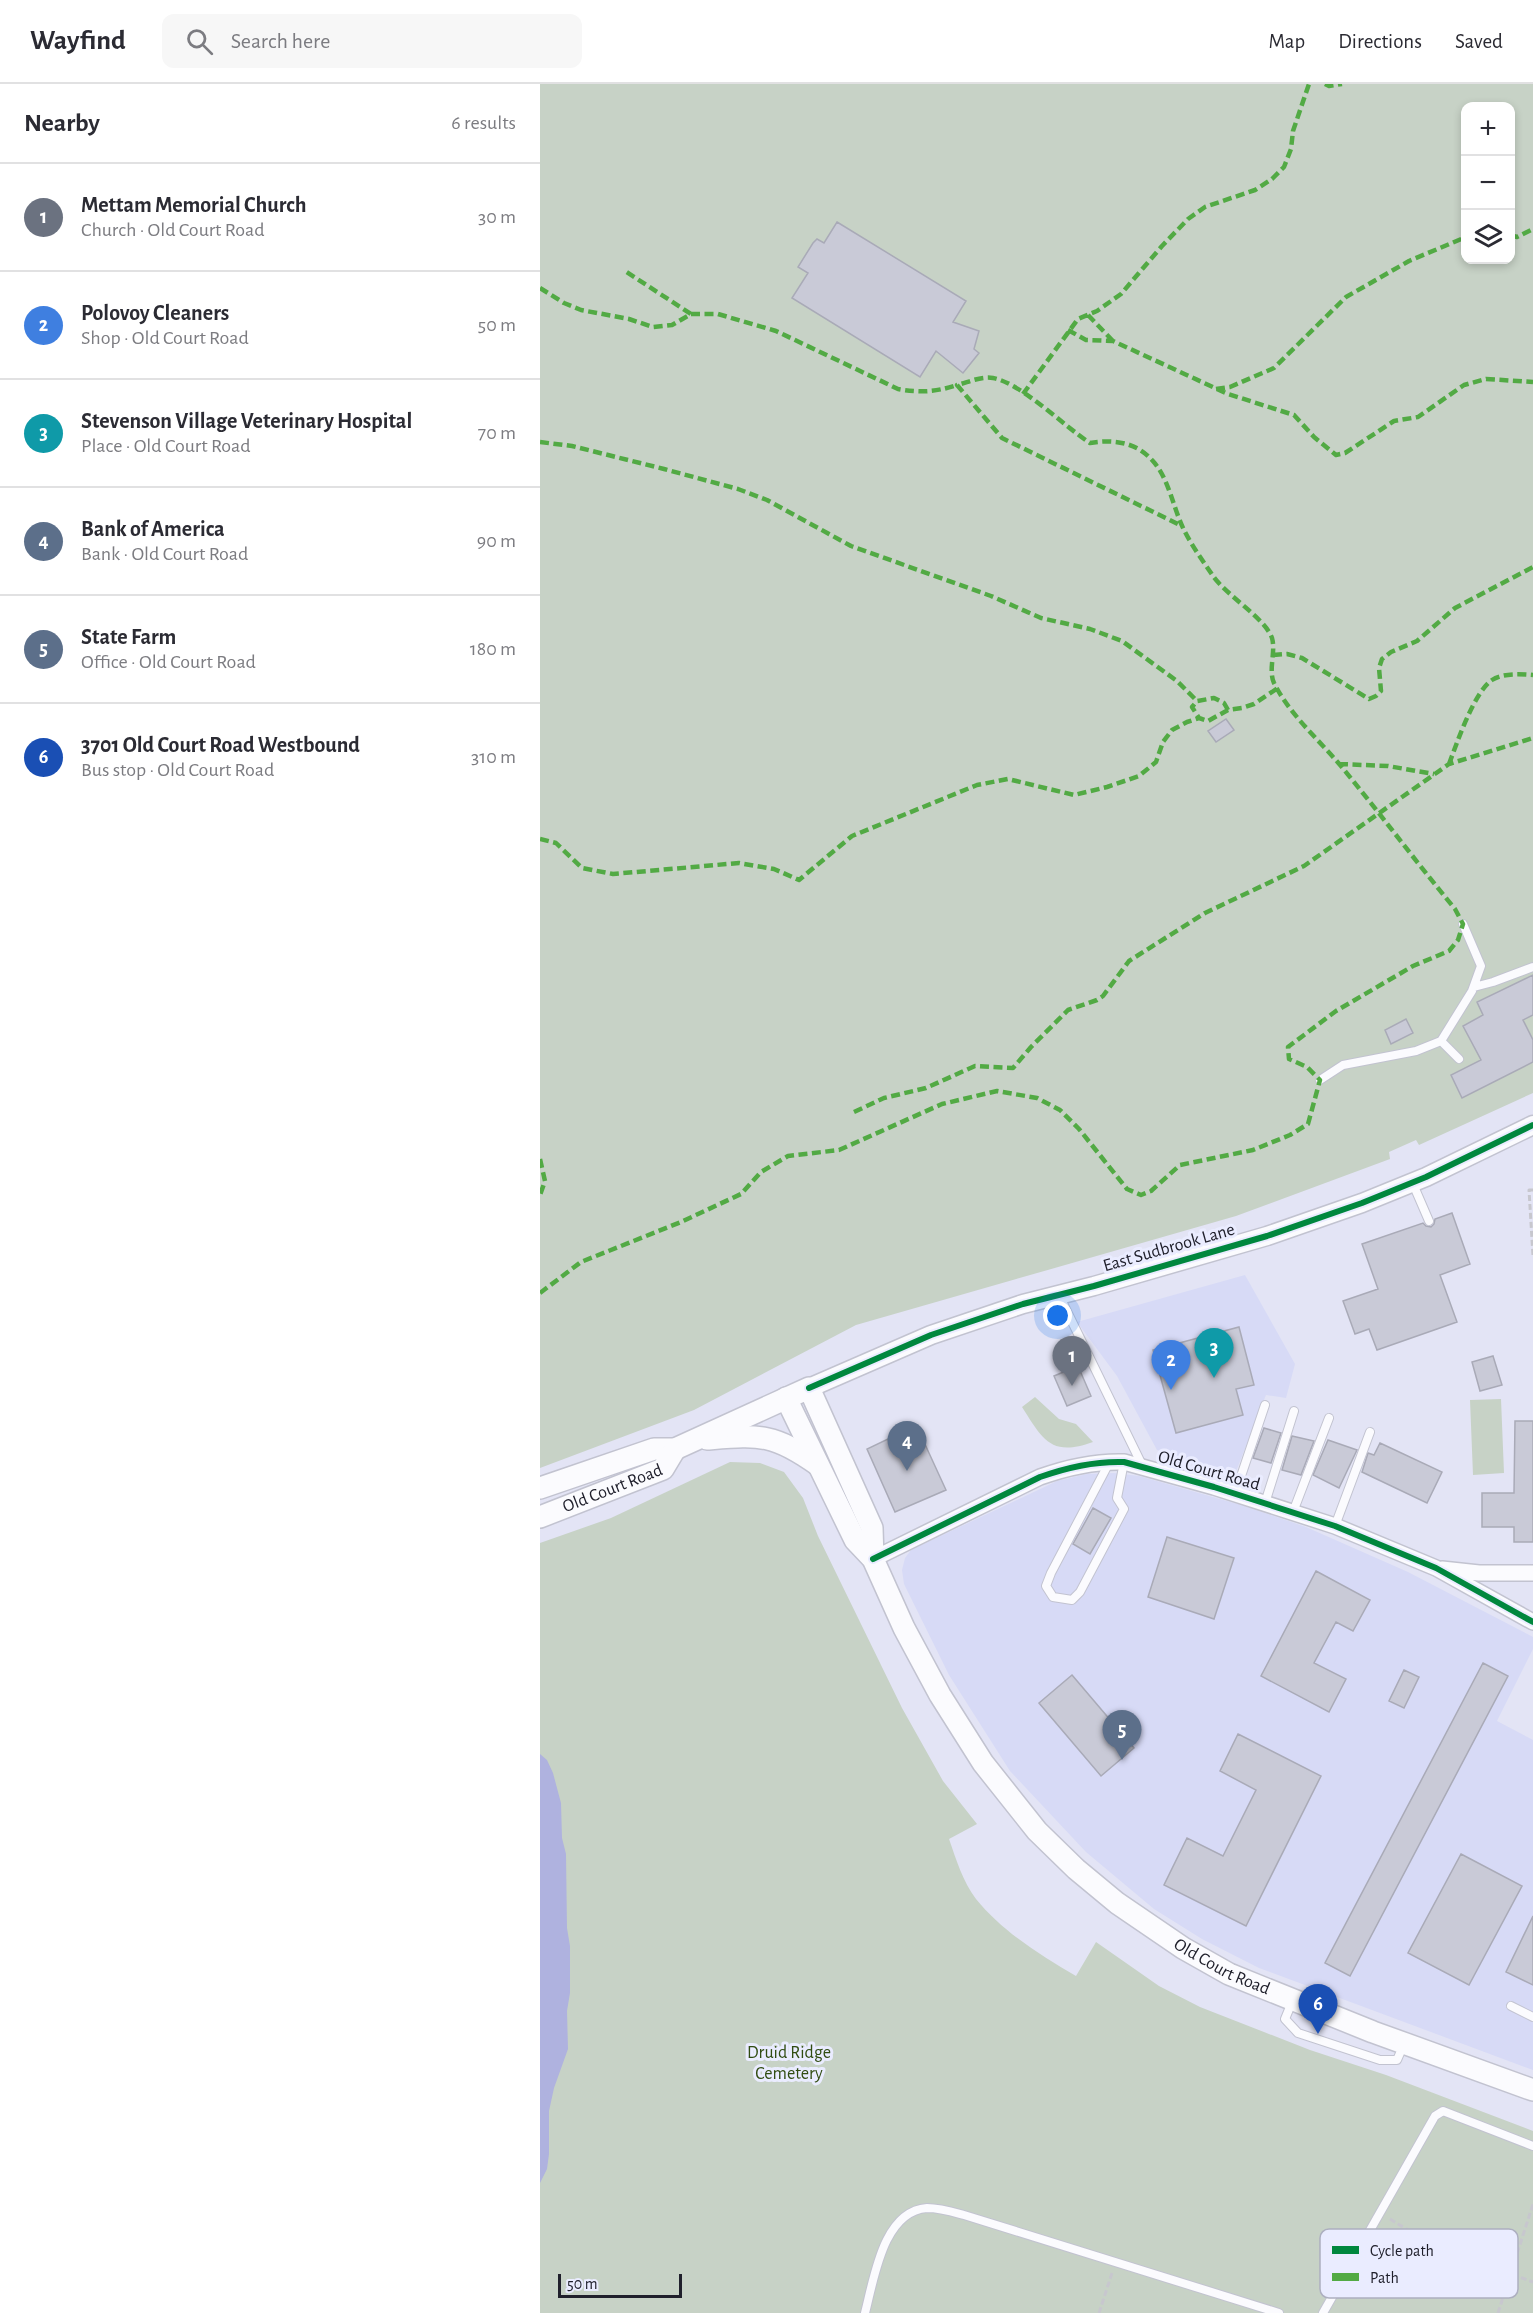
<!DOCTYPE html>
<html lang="en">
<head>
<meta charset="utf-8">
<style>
	body { margin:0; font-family:"Alegreya Sans",sans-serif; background:#f7f7f7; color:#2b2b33 }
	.controls { position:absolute; right:18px; top:18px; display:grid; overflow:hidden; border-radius:12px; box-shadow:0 3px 9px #0003 }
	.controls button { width:54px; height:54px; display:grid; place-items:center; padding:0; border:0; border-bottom:2px solid #e1e1e2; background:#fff; color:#2b2b33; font:30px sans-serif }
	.scale { position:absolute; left:18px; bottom:15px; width:124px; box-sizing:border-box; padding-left:6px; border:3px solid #20202c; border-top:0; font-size:16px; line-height:21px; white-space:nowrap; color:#20202c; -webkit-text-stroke:4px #eaecff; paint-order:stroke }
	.you { position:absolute; left:518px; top:1232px; width:21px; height:21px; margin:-15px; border:4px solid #fff; border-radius:50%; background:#1a73e8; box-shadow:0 0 0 9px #1a73e833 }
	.badge { display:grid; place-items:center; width:39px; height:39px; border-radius:50%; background:#7c3aed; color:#fff; font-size:20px; font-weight:700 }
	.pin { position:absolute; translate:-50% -50px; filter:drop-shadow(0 2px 3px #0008) }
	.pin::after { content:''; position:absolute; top:32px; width:21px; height:18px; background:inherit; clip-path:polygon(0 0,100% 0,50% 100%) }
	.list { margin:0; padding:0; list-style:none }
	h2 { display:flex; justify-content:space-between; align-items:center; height:78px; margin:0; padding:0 24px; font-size:26px }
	h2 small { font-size:20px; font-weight:400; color:#7c7c81 }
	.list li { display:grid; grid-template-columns:39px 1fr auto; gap:18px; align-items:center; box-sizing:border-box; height:108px; padding:0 24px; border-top:2px solid #e1e1e2 }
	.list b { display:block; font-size:22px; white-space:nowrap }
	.list p { margin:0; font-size:20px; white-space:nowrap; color:#7c7c81 }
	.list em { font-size:20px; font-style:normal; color:#7c7c81 }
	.icon { flex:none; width:33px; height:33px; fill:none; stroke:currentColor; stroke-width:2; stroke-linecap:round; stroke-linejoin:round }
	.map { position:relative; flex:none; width:993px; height:2229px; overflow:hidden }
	header { display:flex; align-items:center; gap:36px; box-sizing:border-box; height:84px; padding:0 30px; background:#fff; border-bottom:2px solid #e1e1e2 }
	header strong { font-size:28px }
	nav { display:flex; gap:33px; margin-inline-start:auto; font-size:21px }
	.search { width:420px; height:54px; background:#f7f7f7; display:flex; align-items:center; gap:15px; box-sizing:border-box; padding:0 21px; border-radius:12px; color:#7c7c81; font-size:22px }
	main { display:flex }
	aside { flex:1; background:#fff }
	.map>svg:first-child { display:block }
	.built { fill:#d7daf6 }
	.green { fill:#c7d2c6; fill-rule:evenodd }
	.water { fill:#afb2df }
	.building { fill:#c9cad7; stroke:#a9aab7; stroke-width:1.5 }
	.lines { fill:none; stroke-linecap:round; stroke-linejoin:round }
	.service-casing { stroke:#c2c3d0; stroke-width:10 }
	.minor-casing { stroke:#c2c3d0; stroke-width:18 }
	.tertiary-casing { stroke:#c2c3d0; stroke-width:21 }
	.secondary-casing { stroke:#c2c3d0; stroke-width:24 }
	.path { stroke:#c7c7ce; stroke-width:3; stroke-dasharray:6 3; stroke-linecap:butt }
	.service { stroke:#fbfbfe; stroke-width:8 }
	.minor { stroke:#fbfbfe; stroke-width:15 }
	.tertiary { stroke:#fbfbfe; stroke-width:18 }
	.secondary { stroke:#fbfbfe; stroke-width:21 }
	.quiet { stroke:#52aa44; stroke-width:4.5; stroke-dasharray:9 4.5; stroke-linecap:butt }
	.cycleway-casing { stroke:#eaecff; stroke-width:10 }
	.cycleway { stroke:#00873e; stroke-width:6 }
	.labels { text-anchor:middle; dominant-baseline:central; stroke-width:6; stroke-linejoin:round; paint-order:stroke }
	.street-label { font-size:18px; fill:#20202c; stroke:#eaecff }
	.park-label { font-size:18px; fill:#304c11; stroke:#eaecff }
	.key { fill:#eaecff; stroke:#adafc0; stroke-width:1.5 }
	.key-label { font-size:16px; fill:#20202c }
</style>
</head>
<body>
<header>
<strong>Wayfind</strong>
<div class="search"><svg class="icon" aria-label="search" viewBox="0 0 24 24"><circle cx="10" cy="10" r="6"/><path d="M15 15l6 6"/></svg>Search here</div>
<nav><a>Map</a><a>Directions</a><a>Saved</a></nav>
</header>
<main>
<aside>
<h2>Nearby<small>6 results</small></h2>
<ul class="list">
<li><span class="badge" style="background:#6b7280">1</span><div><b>Mettam Memorial Church</b><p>Church · Old Court Road</p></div><em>30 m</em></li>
<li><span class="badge" style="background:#3f7fe0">2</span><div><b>Polovoy Cleaners</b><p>Shop · Old Court Road</p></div><em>50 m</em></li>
<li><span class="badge" style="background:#0f9aa8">3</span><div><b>Stevenson Village Veterinary Hospital</b><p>Place · Old Court Road</p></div><em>70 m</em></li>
<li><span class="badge" style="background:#5c6f8a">4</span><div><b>Bank of America</b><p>Bank · Old Court Road</p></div><em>90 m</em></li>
<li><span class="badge" style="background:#5c6f8a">5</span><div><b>State Farm</b><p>Office · Old Court Road</p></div><em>180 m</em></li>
<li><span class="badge" style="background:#1a4fb4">6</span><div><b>3701 Old Court Road Westbound</b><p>Bus stop · Old Court Road</p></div><em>310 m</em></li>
</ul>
</aside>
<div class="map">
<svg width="993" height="2229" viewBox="0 0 993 2229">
	<rect width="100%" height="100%" fill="#e3e4f5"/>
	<!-- built -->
	<path class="built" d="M705,1191L755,1280L746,1314L726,1311L695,1390L617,1366L577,1292L537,1238Z
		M574,1389L599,1392L701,1421L766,1443L868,1488L993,1553V1565L957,1637L993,1656V1986L719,1884L662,1855L614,1825L546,1768L470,1687L409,1591L364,1500L362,1486L365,1474L371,1466L517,1397L547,1390Z"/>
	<!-- green -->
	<path class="green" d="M0,0H993V1009L879,1061L876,1056L849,1068L850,1075L696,1132L316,1241L154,1326L0,1384ZM926,22H970V176H926Z
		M495,1313L519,1335L536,1340L553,1358C511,1373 503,1356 482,1323Z
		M961,1315L964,1389L933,1391L930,1316Z
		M190,1378L220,1379L244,1388L263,1414L278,1452L362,1624L403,1697L437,1740L409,1755C416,1775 423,1798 436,1815C463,1848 500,1871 536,1892L556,1858L619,1902L660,1923L770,1966L846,1991L993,2047V2229H0V1459L71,1434Z"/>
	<!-- water -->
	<path class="water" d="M0,1670L7,1676L13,1689L21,1719L22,1754L26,1770L27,1844L30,1862V1909L27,1927L28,1965L14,2004L9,2027V2070L7,2085L0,2099Z"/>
	<!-- building -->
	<path class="building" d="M297,138L426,217L413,238L439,247L434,265L439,269L423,289L396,267L380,293L252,214L268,189L258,183L273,159L277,155L284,159Z
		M686,635L694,646L676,658L668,647Z
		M993,891V931L983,936L993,956V978L922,1014L911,991L941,976L923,942L943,931L937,918Z
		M866,935L873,949L851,960L845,946Z
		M912,1129L930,1180L900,1191L917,1238L837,1266L829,1245L815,1250L803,1217L838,1205L822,1160L883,1139L886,1142L891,1143L894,1140L895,1135Z
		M699,1243L714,1301L696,1305L703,1331L636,1349L613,1266Z
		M953,1272L962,1301L940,1307L932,1278Z
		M538,1282L551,1312L527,1322L514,1292Z
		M975,1337H993V1458H974V1443H942V1409H974Z
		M724,1344L741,1349L731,1379L713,1374Z
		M752,1352L774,1357L761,1391L742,1386Z
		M350,1354L356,1368L383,1356L406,1406L355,1428L327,1365Z
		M788,1356L817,1366L799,1404L773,1391Z
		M840,1359L902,1388L887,1419L822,1388L828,1369L834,1371Z
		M553,1424L571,1434L550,1470L533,1460Z
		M627,1453L694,1474L674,1535L608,1513Z
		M776,1487L830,1516L813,1547L796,1538L774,1579L806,1595L789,1628L721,1592Z
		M943,1579L968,1592L810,1892L785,1879Z
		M864,1586L879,1593L864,1624L849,1617Z
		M532,1591L594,1664L561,1692L499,1619Z
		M698,1650L781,1692L706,1842L624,1801L647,1754L683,1772L716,1706L680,1687Z
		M921,1770L982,1802L929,1901L868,1869Z
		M993,1832V1901L966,1888Z"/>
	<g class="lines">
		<!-- service casing -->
		<g class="service-casing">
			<path id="service" d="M934,903L953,898L993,883
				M901,957L919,975
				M780,996L803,981L876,967L901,957L932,907L941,882L923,840
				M873,1100L889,1137
				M519,1211L603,1383
				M569,1379L511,1489L506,1502L513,1513L532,1516L540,1508L584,1425L577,1414L584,1378
				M695,1410L725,1321
				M725,1419L754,1327
				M753,1428L789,1334
				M795,1442L830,1348
				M752,1918L745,1935L758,1949L840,1976H857L864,1960
				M971,1922L993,1933
				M325,2229C334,2195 343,2127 387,2124C400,2124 413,2128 424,2131L739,2229
				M783,2229L895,2032L903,2027L993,2062"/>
		</g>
		<!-- minor casing -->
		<g class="minor-casing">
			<path id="minor" d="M333,1475L500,1393C528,1383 555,1377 584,1378L674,1403L795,1442L896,1484L993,1538
				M902,1485L939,1489H993"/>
		</g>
		<!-- tertiary casing -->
		<g class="tertiary-casing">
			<path id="tertiary" d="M269,1304L391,1251L483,1220L554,1202L727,1152L822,1119L886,1093L993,1041"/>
		</g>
		<!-- secondary casing -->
		<g class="secondary-casing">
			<g id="secondary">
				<path id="s1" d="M246,1314L315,1456L333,1475L364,1544L400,1611L443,1679L497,1747L536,1785L577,1819L643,1864L689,1890L833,1948L993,2006"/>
				<path d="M167,1355C220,1351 233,1349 278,1381"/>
				<path d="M0,1404L114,1365H135L269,1304L332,1444L333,1475"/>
				<path id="s2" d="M0,1433L123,1385L135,1365"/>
			</g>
		</g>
		<!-- path -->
		<path class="path" d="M993,1106H989L993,1172
			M850,2135L892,2161L993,2198
			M559,2229L572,2189
			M958,2229L993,2120"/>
		<!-- service -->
		<use href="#service" class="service"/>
		<!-- minor -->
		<use href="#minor" class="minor"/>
		<!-- tertiary -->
		<use href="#tertiary" class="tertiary"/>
		<!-- secondary -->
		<use href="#secondary" class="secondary"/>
		<!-- quiet -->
		<path class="quiet" d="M785,0L789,2L802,0
			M970,151L977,153L993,145
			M0,204L24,219L41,226L89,235L113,243L132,241L151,230L85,187
			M151,230H178L236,247L358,305C380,309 396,308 417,301
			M548,231L573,257
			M528,246L546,256L573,257L688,310L754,331L774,353L796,371L805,369L854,337L878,333L924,301L946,295L993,298
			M676,305L690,303L734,284L806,213L869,177L926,153
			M483,310L538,235L557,227L581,210L622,162L648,135L665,123L715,106L732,95L744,83L751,65L753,47L769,0
			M0,358L32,362L124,385L198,405L227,416L311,462L451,512L501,534L550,545L582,557L637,597L657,617
			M733,571L747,570L762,574L829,615L836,612L841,607L839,584L842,575L851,568L877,557L915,524L993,483
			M688,626L684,619L674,614L657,617L652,623L659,634L668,637L688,626L702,624L714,620L738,604
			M799,680L848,682L894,690
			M909,680C917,659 934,608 952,596C963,589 980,590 993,591
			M0,755L16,759L42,784L73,790L199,779L234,785L259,796L312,752L437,701L468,695L534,711L567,703L599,692L616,678L623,658L632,646L647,638L659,634
			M314,1028L344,1014L386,1004L435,982L473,984L491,963L528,926L557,916L563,912L589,877L665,829L764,782L909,680L993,654
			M0,1075L5,1097L0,1111
			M0,1209L41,1178L141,1138L201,1110L221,1088L248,1072L299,1066L402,1020L457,1007L497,1014L520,1026L539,1045L587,1105L601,1111L611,1107L640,1081L713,1066L750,1051L768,1040L780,996L767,983L749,975L748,963L796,927L873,882L909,867L918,856L923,840L915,825C877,779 842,732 805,687C781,657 751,633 734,599C728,586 736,568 732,554C725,534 687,512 673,492C663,477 652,462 644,446C633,424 629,394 612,376C596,358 573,355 550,359C525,343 481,299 453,294C441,292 429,298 417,301L462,354L642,442"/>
		<!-- cycleway casing -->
		<g class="cycleway-casing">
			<path id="cycleway" d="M269,1304L391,1251L483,1220L554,1202L727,1152L822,1119L886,1093L993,1041
				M333,1475L500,1393C528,1383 555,1377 584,1378L674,1403L795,1442L896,1484L993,1538"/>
		</g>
		<!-- cycleway -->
		<use href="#cycleway" class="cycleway"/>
	</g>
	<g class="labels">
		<!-- street labels -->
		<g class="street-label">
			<text transform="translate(629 1164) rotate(-16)">East Sudbrook Lane</text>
			<text transform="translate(669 1387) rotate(16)">Old Court Road</text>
			<text stroke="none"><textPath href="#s2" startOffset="78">Old Court Road</textPath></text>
			<text stroke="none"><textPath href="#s1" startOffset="734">Old Court Road</textPath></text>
		</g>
		<!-- park labels -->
		<g class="park-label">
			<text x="249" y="1969">Druid Ridge<tspan x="249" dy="21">Cemetery</tspan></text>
		</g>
	</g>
	<!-- legend -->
	<rect x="780" y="2145" width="198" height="69" rx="9" class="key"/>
	<rect x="792" y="2162" width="27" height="8" fill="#00873e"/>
	<rect x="792" y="2189" width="27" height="8" fill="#52aa44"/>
	<g class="key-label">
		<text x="830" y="2172">Cycle path</text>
		<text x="830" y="2199">Path</text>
	</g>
</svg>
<div class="controls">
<button>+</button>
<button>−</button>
<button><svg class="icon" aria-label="layers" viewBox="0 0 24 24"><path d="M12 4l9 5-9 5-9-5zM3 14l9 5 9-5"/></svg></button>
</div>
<div class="scale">50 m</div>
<div class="you"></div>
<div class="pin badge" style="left:532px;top:1302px;background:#6b7280">1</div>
<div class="pin badge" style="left:631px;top:1306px;background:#3f7fe0">2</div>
<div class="pin badge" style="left:674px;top:1294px;background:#0f9aa8">3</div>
<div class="pin badge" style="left:367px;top:1387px;background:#5c6f8a">4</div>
<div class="pin badge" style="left:582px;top:1676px;background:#5c6f8a">5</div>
<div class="pin badge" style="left:778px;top:1950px;background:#1a4fb4">6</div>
</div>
</main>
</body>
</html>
